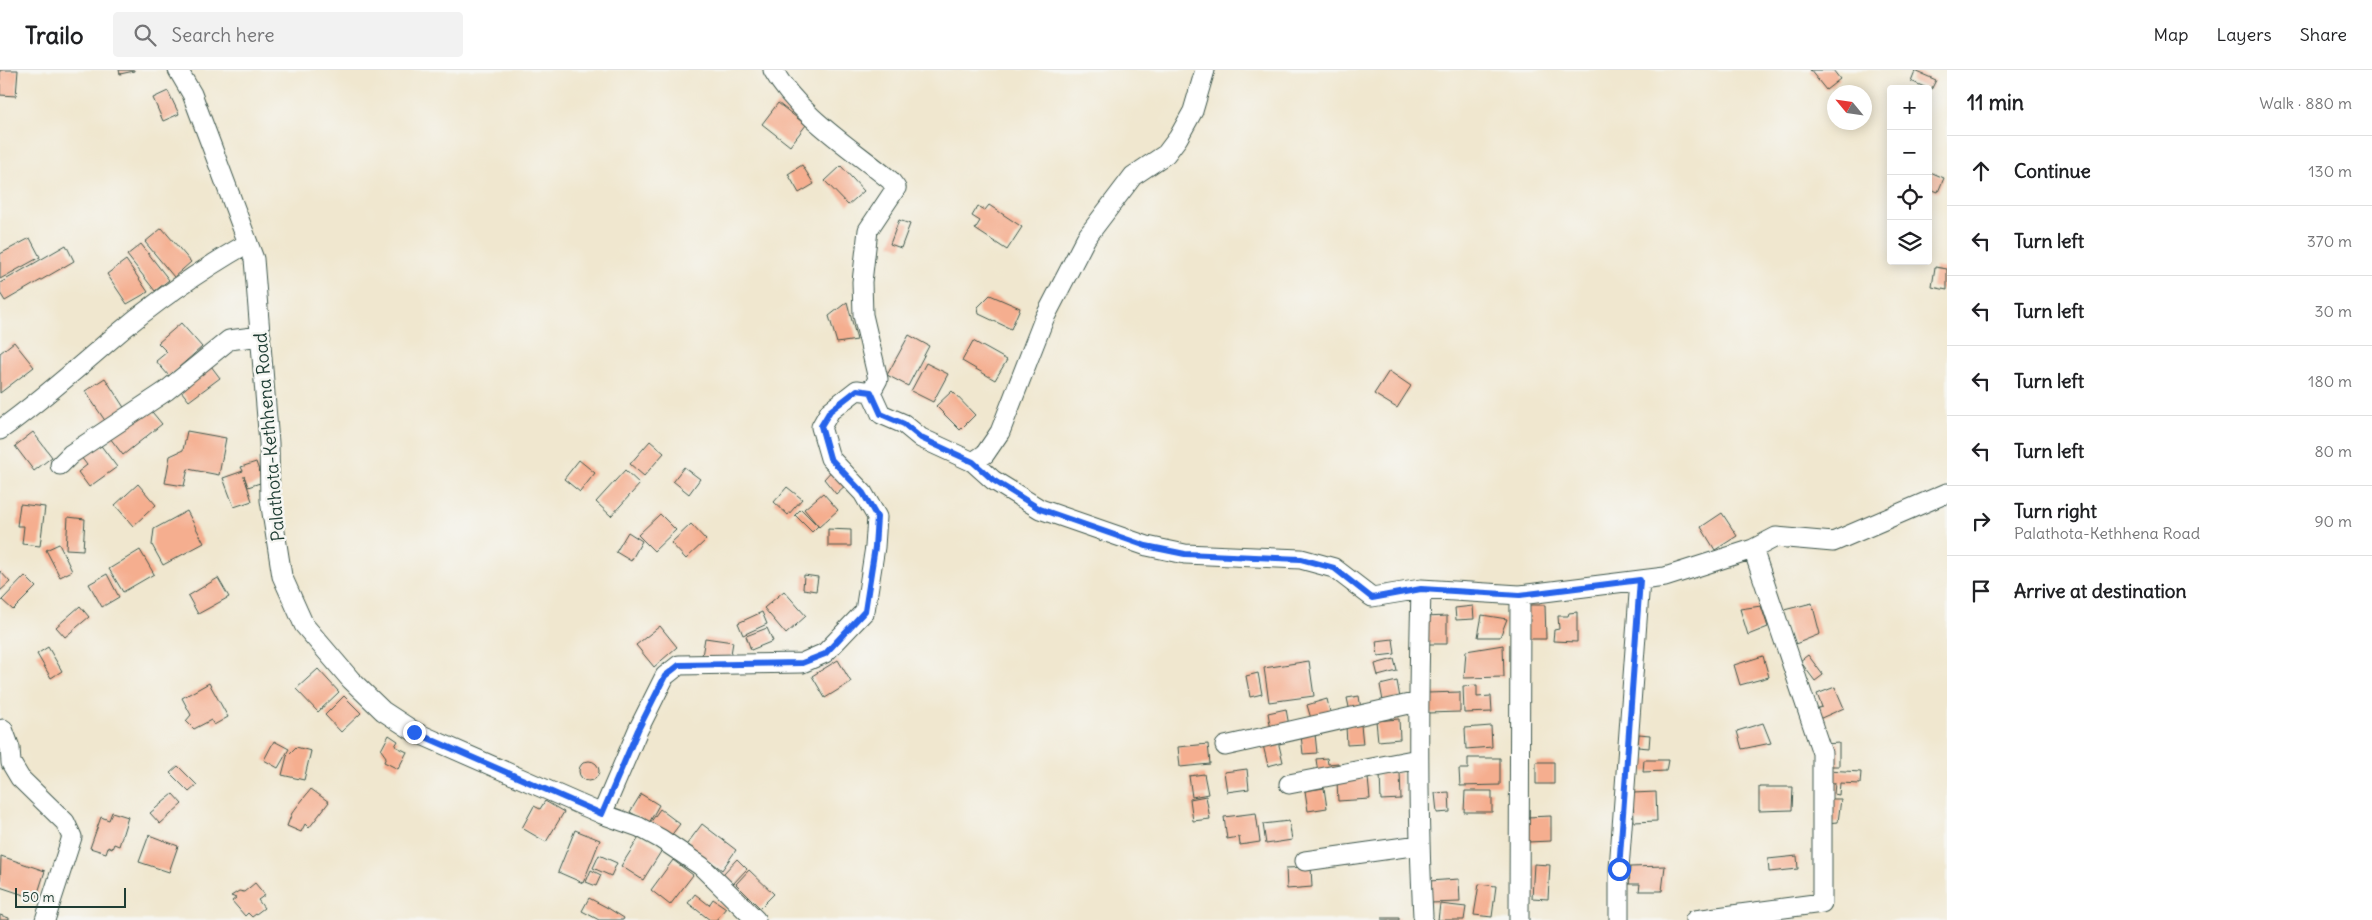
<!DOCTYPE html>
<html lang="en">
<head>
<meta charset="utf-8">
<style>
	body { margin:0; font-family:Delius,sans-serif; background:#f2f2f2; color:#202124 }
	.controls { position:absolute; right:15px; top:15px; display:grid; overflow:hidden; border-radius:5px; box-shadow:0 2px 12px #0003 }
	.controls button { width:45px; height:45px; display:grid; place-items:center; padding:0; border:0; border-bottom:1px solid #e0e0e0; background:#fff; color:#202124; font:25px sans-serif }
	.compass { position:absolute; left:1827px; top:15px; width:45px; height:45px; border-radius:50%; background:#fff; box-shadow:0 2px 12px #0003; rotate:299deg }
	.scale { position:absolute; left:15px; bottom:12px; width:111px; box-sizing:border-box; padding-left:5px; border:2px solid #1f3d34; border-top:0; font-size:14px; line-height:18px; white-space:nowrap; color:#1f3d34; -webkit-text-stroke:4px #f6f6f2; paint-order:stroke }
	.stop { position:absolute; width:15px; height:15px; margin:-11px; border:4px solid #2563eb; border-radius:50%; background:#fff }
	.stop.end { background:#2563eb; border-color:#fff; box-shadow:0 1px 5px #0008 }
	.list { margin:0; padding:0; list-style:none }
	h2 { display:flex; justify-content:space-between; align-items:center; height:65px; margin:0; padding:0 20px; font-size:21px }
	h2 small { font-size:16px; font-weight:400; color:#757577 }
	.list li { display:grid; grid-template-columns:32px 1fr auto; gap:15px; align-items:center; box-sizing:border-box; height:70px; padding:0 20px; border-top:1px solid #e0e0e0 }
	.list b { display:block; font-size:19px; white-space:nowrap }
	.list p { margin:0; font-size:16px; white-space:nowrap; color:#757577 }
	.list em { font-size:16px; font-style:normal; color:#757577 }
	.icon { flex:none; width:28px; height:28px; fill:none; stroke:currentColor; stroke-width:2; stroke-linecap:round; stroke-linejoin:round }
	.map { position:relative; flex:none; width:1947px; height:850px; overflow:hidden }
	header { display:flex; align-items:center; gap:30px; box-sizing:border-box; height:70px; padding:0 25px; background:#fff; border-bottom:1px solid #e0e0e0 }
	header strong { font-size:24px }
	nav { display:flex; gap:28px; margin-inline-start:auto; font-size:18px }
	.search { width:350px; height:45px; background:#f2f2f2; display:flex; align-items:center; gap:12px; box-sizing:border-box; padding:0 18px; border-radius:5px; color:#757577; font-size:19px }
	main { display:flex }
	aside { flex:1; background:#fff }
	.map>svg:first-child { display:block }
	.building { fill:#f5ae8f }
	.lines { fill:none; stroke-linecap:round; stroke-linejoin:round }
	.minor-casing { stroke:#3e564b; stroke-width:21 }
	.minor { stroke:#fff; stroke-width:19 }
	.route { stroke:#2563eb; stroke-width:6 }
	.labels { text-anchor:middle; dominant-baseline:central; stroke-width:5; stroke-linejoin:round; paint-order:stroke }
	.street-label { font-size:18px; fill:#1f3d34; stroke:#f6f6f2 }
</style>
</head>
<body>
<header>
<strong>Trailo</strong>
<div class="search"><svg class="icon" aria-label="search" viewBox="0 0 24 24"><circle cx="10" cy="10" r="6"/><path d="M15 15l6 6"/></svg>Search here</div>
<nav><a>Map</a><a>Layers</a><a>Share</a></nav>
</header>
<main>
<div class="map">
<svg width="1947" height="850" viewBox="0 0 1947 850">
	<rect width="100%" height="100%" fill="#f6f6f2"/>
	<filter id="ink" filterUnits="userSpaceOnUse"><feTurbulence type="fractalNoise" baseFrequency=".02" numOctaves="2"/><feDisplacementMap in="SourceGraphic" scale="10" xChannelSelector="R" yChannelSelector="G"/><feConvolveMatrix kernelMatrix="1 2 1 2 8 2 1 2 1" color-interpolation-filters="sRGB"/></filter>
	<filter id="wash" filterUnits="userSpaceOnUse"><feTurbulence type="fractalNoise" baseFrequency=".0096" numOctaves="4" result="noise"/><feDisplacementMap in="SourceGraphic" scale="20" xChannelSelector="R" yChannelSelector="G"/><feGaussianBlur stdDeviation="1.12" result="paint"/><feColorMatrix in="noise" values="0 0 0 0 0 0 0 0 0 0 0 0 0 0 0 0 0 1.4 0 .05"/><feComposite in="paint" operator="in"/></filter>
	<g filter="url(#wash)">
		<rect width="100%" height="100%" fill="#f0e7cf"/>
		<g id="blocks">
			<!-- building -->
			<path class="building" d="M0,0H18L16,26L0,25Z
				M119,0H134V1L120,4Z
				M1810,0H1833L1840,9L1826,20Z
				M1915,1L1936,10L1931,20L1911,11Z
				M168,21L179,44L163,51L153,28Z
				M778,33L806,55L790,76L762,54Z
				M802,95L814,114L799,123L788,104Z
				M841,96L864,121L848,135L825,111Z
				M1928,101L1944,108L1938,122L1928,118Z
				M989,135L1022,157L1007,180L975,159L980,151L972,146L978,136L985,140Z
				M899,150L910,154L901,178L890,174Z
				M162,158L191,192L174,207L145,172Z
				M30,168L40,187L0,209V184Z
				M141,174L169,210L155,221L127,185Z
				M66,175L74,191L5,231L0,223V213Z
				M126,190L148,222L127,234L107,204Z
				M1935,197L1947,199V220L1932,217Z
				M990,225L1020,238L1011,259L979,244L978,237Z
				M847,232L857,270L837,273L829,246Z
				M181,253L202,277L169,306L156,291L167,282L158,273Z
				M909,265L929,276L908,316L887,305Z
				M973,271L1007,290L995,310L962,291Z
				M14,272L34,297L0,323V283Z
				M208,292L220,308L189,331L177,316Z
				M926,293L948,304L933,332L911,321Z
				M1389,301L1411,316L1397,338L1374,324Z
				M105,308L125,339L106,352L85,321Z
				M952,321L975,345L960,360L936,336Z
				M148,337L162,354L123,385L110,368Z
				M187,361L226,368L219,405L188,399L184,416L165,413L170,386L183,380Z
				M33,362L52,387L34,401L15,376Z
				M650,371L664,383L644,406L630,394Z
				M99,373L117,397L89,417L78,402L87,395L81,387Z
				M579,390L595,403L580,422L564,409Z
				M256,392L263,412L248,417L244,406L252,431L234,437L223,408L243,401L241,397Z
				M684,397L700,409L689,424L673,411Z
				M834,398L848,413L836,424L824,409Z
				M625,400L640,414L611,446L596,432Z
				M138,414L156,435L133,456L115,435Z
				M787,417L802,429L788,445L774,432Z
				M823,423L838,440L819,457L804,439Z
				M20,434L45,437L40,476L22,474L24,456H17Z
				M801,439L818,456L812,462L795,445Z
				M187,441L204,473L163,495L152,475L154,459Z
				M1722,443L1737,466L1715,480L1701,457Z
				M660,444L676,460L654,481L638,465Z
				M68,447L85,449L83,480L66,479Z
				M691,454L706,470L686,489L671,473Z
				M828,459L851,460V476H828Z
				M628,462L642,471L631,491L616,482Z
				M59,474L72,501L60,507L46,480Z
				M140,480L154,504L123,522L109,499Z
				M0,501L10,512L0,521Z
				M107,504L119,527L102,537L89,514Z
				M804,505L818,507L816,521L803,519Z
				M25,506L36,517L13,540L2,530Z
				M218,508L229,527L198,544L188,526Z
				M784,521L806,546L786,564L764,538Z
				M1812,533L1820,564L1793,575L1784,540Z
				M1524,535H1545L1546,569H1526Z
				M80,536L89,547L65,567L56,557Z
				M1473,536L1474,549L1456,550L1455,538Z
				M1761,536L1768,557L1748,565L1740,539Z
				M762,542L767,554L743,565L738,553Z
				M1577,542V572L1553,571L1554,560L1559,559L1558,546H1568L1569,543Z
				M1482,545L1507,549L1500,567H1478Z
				M1447,546V574H1425V547Z
				M660,556L677,577L654,597L636,575Z
				M767,558L773,571L751,580L746,566Z
				M705,568L733,572L730,590L702,586Z
				M1393,569L1395,584L1378,586L1376,571Z
				M1503,575L1504,607L1464,608L1466,581Z
				M48,577L62,601L51,608L37,584Z
				M1808,585L1823,605L1815,611L1800,591Z
				M1763,586L1769,607L1740,615L1734,595Z
				M1394,589L1397,601L1378,606L1375,594Z
				M838,590L851,612L825,628L812,606Z
				M1309,591L1314,626L1269,632L1264,598Z
				M318,599L339,622L318,642L296,619Z
				M1258,603L1262,624L1250,627L1246,606Z
				M1397,611L1400,628L1383,631L1380,615Z
				M209,613L228,647L214,655L211,650L194,659L186,651L191,645L182,628Z
				M1477,615V627L1491,626L1492,642L1464,643L1463,616Z
				M1835,617L1844,638L1819,649L1815,639L1822,637L1817,624Z
				M1460,622V642L1427,643V623Z
				M344,626L361,643L341,662L325,645Z
				M1359,626L1361,639L1350,642L1347,628Z
				M1327,629L1331,646L1312,652L1307,635Z
				M1286,639L1289,656L1271,660L1268,643Z
				M1399,649L1400,669L1378,671L1376,651Z
				M1763,653L1771,673L1742,679L1737,661Z
				M1361,655L1363,674L1347,675L1346,656Z
				M1491,656L1492,677L1466,679L1465,658Z
				M1315,664L1317,683L1303,684L1301,665Z
				M1639,664L1650,665L1649,678L1638,677Z
				M389,665L398,671L395,676L407,682L398,699L384,692L386,687L381,680Z
				M274,671L289,679L278,698L264,690Z
				M1278,671L1283,692L1268,696L1263,675Z
				M1839,673V696H1825V674Z
				M1208,674L1210,694L1180,697L1178,677Z
				M296,677L311,681L304,710L282,705L287,686Z
				M1327,688L1328,694L1338,693L1339,701L1318,703L1316,689Z
				M1468,688H1500V715L1460,716L1459,699H1468Z
				M1644,690H1668L1666,701L1643,702Z
				M579 701a10 10 0 1 1 20 0a10 10 0 1 1-20 0Z
				M1536,692H1554V714H1536Z
				M178,696L197,715L189,722L170,703Z
				M1247,699L1249,719L1227,722L1224,702Z
				M1827,700L1861,702L1860,714L1840,713L1839,725L1834,724L1835,713L1826,712Z
				M1400,703L1401,729L1381,730L1380,704Z
				M1204,704L1208,724L1192,727L1189,706Z
				M1368,708L1370,729L1338,731L1337,711Z
				M1759,717H1793L1792,740L1759,741Z
				M1324,718L1327,738L1308,741L1305,721Z
				M311,719L329,732L309,758L305,754L301,762L287,756L292,743Z
				M1465,721H1492V742H1464Z
				M1449,722L1450,742L1437,743L1435,723Z
				M1656,722L1657,751L1634,752L1633,723Z
				M173,724L182,734L160,754L150,743Z
				M641,724L659,735L649,753L630,742Z
				M1206,726L1210,749L1193,751L1190,729Z
				M1827,729H1841L1838,752L1824,753Z
				M545,731L564,742L546,772L522,758L534,736L540,739Z
				M660,739L680,754L670,767L650,753Z
				M112,742L128,747L119,776L114,774L112,779L108,777L106,783L90,778L101,747L109,750Z
				M1256,743L1260,772L1240,775L1239,767L1227,769L1224,747Z
				M1551,746V771L1528,772L1527,747Z
				M1289,751L1292,770L1266,774L1263,754Z
				M702,754L736,780L722,800L687,774Z
				M575,760L600,770L583,813L558,802Z
				M149,765L178,776L169,802L139,792Z
				M640,766L662,780L643,810L621,796Z
				M599,785L617,793L611,806L593,798Z
				M1,786L45,801L36,829L0,817Z
				M1797,786L1798,799L1769,802L1768,789Z
				M737,789L747,799L733,814L723,804Z
				M673,790L693,805L670,835L651,820Z
				M1534,794L1550,795L1548,829L1532,828Z
				M1665,796L1662,821H1639L1640,814H1629L1630,797Z
				M1311,797L1312,817L1287,819L1286,798Z
				M591,800L601,805L596,816L586,812Z
				M749,800L774,824L760,838L736,814Z
				M1459,809L1460,832L1430,833L1429,811Z
				M255,813L265,825L258,830L264,838L252,847L248,843L245,846L232,831L236,828L231,826L239,821L244,822Z
				M1479,814L1496,816L1492,847L1474,845Z
				M695,824L709,835L713,829L726,838L716,850H710L688,833Z
				M589,828L608,838L624,848L623,850H599L582,841Z
				M1440,834L1466,837L1464,850H1438Z
				M0,845L9,848V850H0Z
				M1382,848H1399V850H1382Z"/>
		</g>
	</g>
	<g filter="url(#ink)">
		<use href="#blocks" fill-opacity="0" stroke="#3e564b" stroke-width="1"/>
		<g class="lines">
			<!-- minor casing -->
			<g class="minor-casing">
				<path id="minor" d="M178,0L192,24L254,189L269,373L270,430L282,506L304,555L351,610L383,641L415,662L602,744L639,757L661,769L701,796L756,850
					M773,0C799,46 850,77 890,110L896,118L868,160L862,212L863,245L878,309L871,322
					M0,360C38,333 73,302 109,271C152,234 199,201 248,173
					M973,392L993,410L1040,439L1147,476L1185,484L1301,489L1334,498L1372,527L1421,519L1520,525L1665,507L1753,479L1776,467L1833,472L1947,423
					M60,395L71,384L166,321L229,270L261,266
					M1421,519C1418,628 1417,737 1423,846
					M3,659L10,678L11,693L20,708L65,752L72,767L45,850
					M1225,676L1418,632
					M1289,714L1418,689
					M602,744L638,660L665,606L679,595L802,593L825,583L865,541L875,477L877,447L863,423L830,388L821,357L830,341L857,320L871,322L881,344L904,354L921,368L973,392L985,384L1000,362L1044,249L1086,168L1133,106L1166,84L1178,68L1193,41L1205,0
					M1305,791L1419,775
					M1519,850L1520,525
					M1619,850V799L1640,510
					M1695,850L1822,833V683L1753,479"/>
			</g>
			<!-- minor -->
			<use href="#minor" class="minor"/>
		</g>
	</g>
	<g class="lines" filter="url(#ink)">
		<!-- route -->
		<path class="route" d="M414,662L602,744L638,660L665,606L679,595L802,593L825,584L865,541L875,477L877,447L863,423L830,388L821,356L830,341L857,320L871,322L881,344L904,354L921,368L973,392L993,410L1040,439L1146,476L1185,484L1301,489L1334,498L1372,528L1421,519L1520,525L1640,510L1619,799"/>
	</g>
	<g class="labels">
		<!-- street labels -->
		<g class="street-label">
			<text transform="translate(269 367) rotate(-95)">Palathota-Kethhena Road</text>
		</g>
	</g>
</svg>
<div class="controls">
<button>+</button>
<button>−</button>
<button><svg class="icon" aria-label="locate" viewBox="0 0 24 24"><circle cx="12" cy="12" r="6"/><path d="M12 2v4M12 18v4M2 12h4M18 12h4"/></svg></button>
<button><svg class="icon" aria-label="layers" viewBox="0 0 24 24"><path d="M12 4l9 5-9 5-9-5zM3 14l9 5 9-5"/></svg></button>
</div>
<svg class="compass" viewBox="-18 -18 36 36"><path d="M0-13l5 13h-10z" fill="#e53935"/><path d="M0 13l5-13h-10z" fill="#757577"/></svg>
<div class="scale">50 m</div>
<div class="stop" style="left:1619px;top:799px"></div>
<div class="stop end" style="left:414px;top:662px"></div>
</div>
<aside>
<h2>11 min<small>Walk · 880 m</small></h2>
<ul class="list">
<li><svg class="icon" aria-label="ahead" viewBox="0 0 24 24"><path d="M12 20V5M6 11l6-6 6 6"/></svg><div><b>Continue</b></div><em>130 m</em></li>
<li><svg class="icon" aria-label="left" viewBox="0 0 24 24"><path d="M17 20v-9H6M10 6l-5 5 5 5"/></svg><div><b>Turn left</b></div><em>370 m</em></li>
<li><svg class="icon" aria-label="left" viewBox="0 0 24 24"><path d="M17 20v-9H6M10 6l-5 5 5 5"/></svg><div><b>Turn left</b></div><em>30 m</em></li>
<li><svg class="icon" aria-label="left" viewBox="0 0 24 24"><path d="M17 20v-9H6M10 6l-5 5 5 5"/></svg><div><b>Turn left</b></div><em>180 m</em></li>
<li><svg class="icon" aria-label="left" viewBox="0 0 24 24"><path d="M17 20v-9H6M10 6l-5 5 5 5"/></svg><div><b>Turn left</b></div><em>80 m</em></li>
<li><svg class="icon" aria-label="right" viewBox="0 0 24 24"><path d="M7 20v-9h11M14 6l5 5-5 5"/></svg><div><b>Turn right</b><p>Palathota-Kethhena Road</p></div><em>90 m</em></li>
<li><svg class="icon" aria-label="arrive" viewBox="0 0 24 24"><path d="M6 21V4h12l-3 4 3 4H6"/></svg><div><b>Arrive at destination</b></div></li>
</ul>
</aside>
</main>
</body>
</html>
